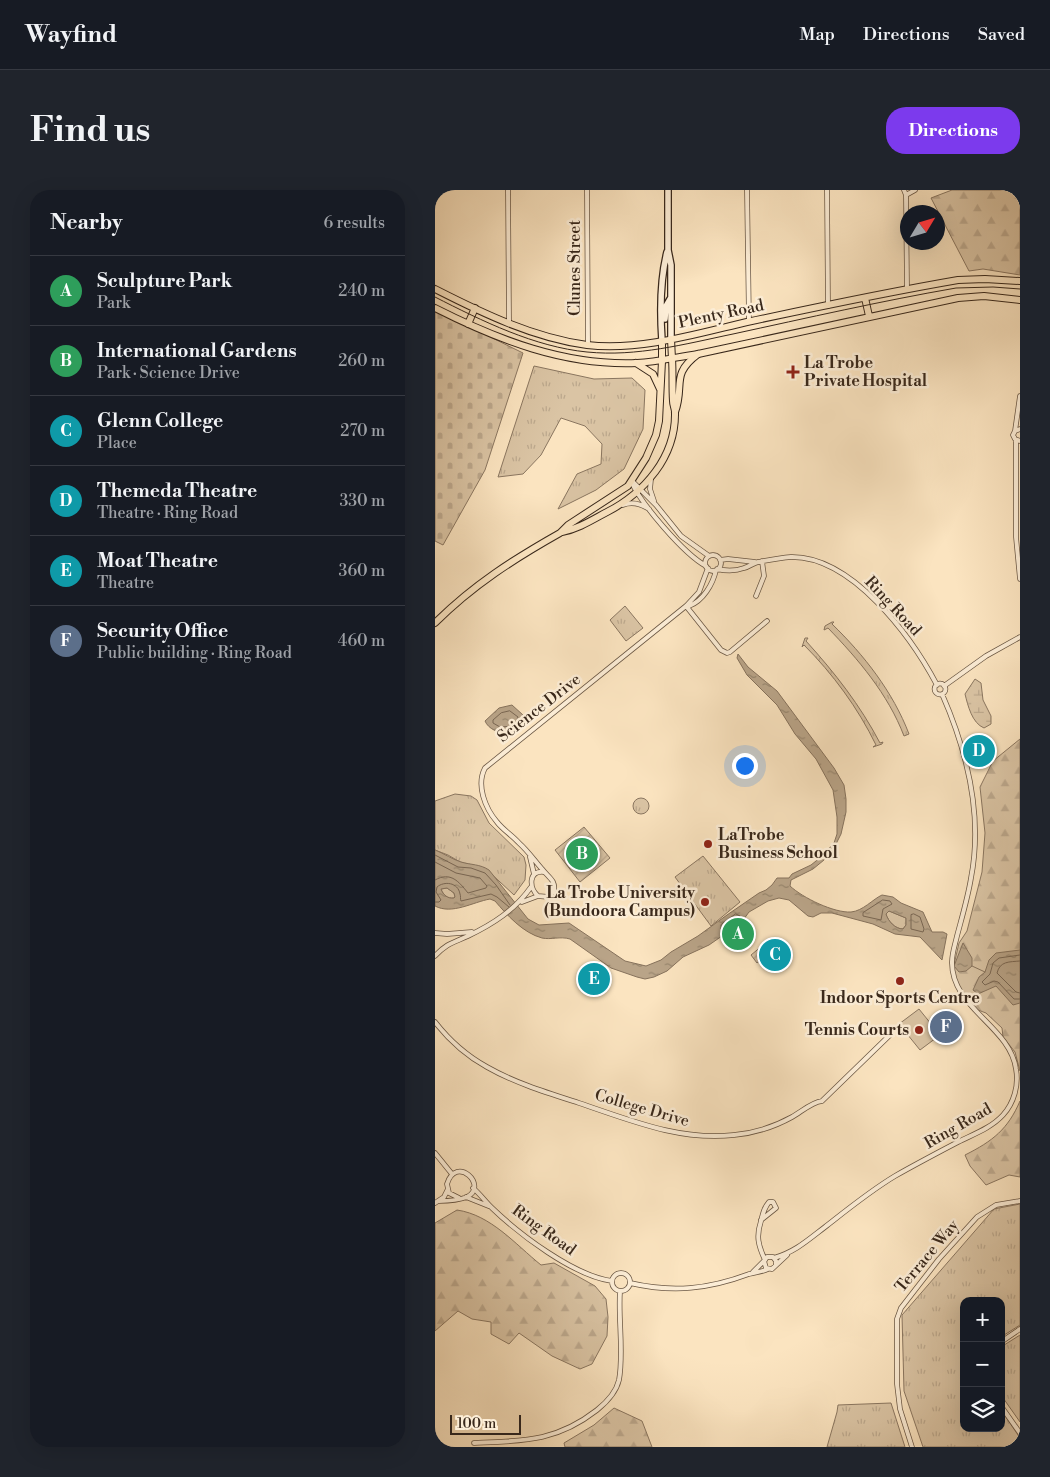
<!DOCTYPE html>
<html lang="en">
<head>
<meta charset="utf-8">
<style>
	body { margin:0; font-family:"Libre Bodoni",serif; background:#20242c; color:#f1f3f6 }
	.controls { position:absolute; right:15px; bottom:15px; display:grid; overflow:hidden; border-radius:10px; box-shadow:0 5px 20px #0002 }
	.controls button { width:45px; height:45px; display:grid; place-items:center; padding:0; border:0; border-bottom:1px solid #363941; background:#171b24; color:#f1f3f6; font:25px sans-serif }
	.compass { position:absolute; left:465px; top:15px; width:45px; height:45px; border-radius:50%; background:#171b24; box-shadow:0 5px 20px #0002; rotate:52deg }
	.scale { position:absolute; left:15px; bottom:12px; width:71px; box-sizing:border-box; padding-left:5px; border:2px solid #39281b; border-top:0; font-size:14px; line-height:18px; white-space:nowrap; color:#39281b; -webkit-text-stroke:4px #fcedd6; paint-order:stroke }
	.you { position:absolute; left:309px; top:575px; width:18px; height:18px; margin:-12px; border:4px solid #fff; border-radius:50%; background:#1a73e8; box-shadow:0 0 0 8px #1a73e833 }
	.badge { display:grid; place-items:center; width:32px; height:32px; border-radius:50%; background:#7c3aed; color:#fff; font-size:16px; font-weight:700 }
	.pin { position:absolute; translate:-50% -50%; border:2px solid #fff; box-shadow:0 1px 5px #0006 }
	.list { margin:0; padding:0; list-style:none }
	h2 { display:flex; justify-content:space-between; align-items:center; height:65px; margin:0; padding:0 20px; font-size:21px }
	h2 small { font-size:16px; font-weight:400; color:#9ea1a6 }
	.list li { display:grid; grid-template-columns:32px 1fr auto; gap:15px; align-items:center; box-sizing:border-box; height:70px; padding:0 20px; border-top:1px solid #363941 }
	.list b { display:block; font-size:19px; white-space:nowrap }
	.list p { margin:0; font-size:16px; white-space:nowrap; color:#9ea1a6 }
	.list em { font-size:16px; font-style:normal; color:#9ea1a6 }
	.icon { flex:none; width:28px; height:28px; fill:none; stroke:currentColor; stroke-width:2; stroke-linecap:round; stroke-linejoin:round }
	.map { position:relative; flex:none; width:585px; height:1257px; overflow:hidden; border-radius:20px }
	header { display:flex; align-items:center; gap:30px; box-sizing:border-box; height:70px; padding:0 25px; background:#171b24; border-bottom:1px solid #363941 }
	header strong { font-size:24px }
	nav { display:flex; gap:28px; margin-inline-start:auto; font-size:18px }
	.intro { display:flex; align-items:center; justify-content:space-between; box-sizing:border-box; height:120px; padding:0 30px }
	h1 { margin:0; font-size:35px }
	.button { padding:12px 22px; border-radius:20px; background:#7c3aed; color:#fff; font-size:18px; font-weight:700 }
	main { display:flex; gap:30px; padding:0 30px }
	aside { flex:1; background:#171b24; border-radius:20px; box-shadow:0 5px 20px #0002 }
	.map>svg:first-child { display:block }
	.grass { fill:url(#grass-tufts); stroke:#8a7660 }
	.forest { fill:url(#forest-firs); stroke:#8a7660 }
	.wetland { fill:url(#wetland-marsh); stroke:#8a7660 }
	.cemetery { fill:url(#cemetery-stones); stroke:#8a7660 }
	.garden { fill:url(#garden-furrows); stroke:#8a7660 }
	.pitch { fill:#dac4a4; stroke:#8a7660 }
	.water { fill:url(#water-ripples); stroke:#86725c; fill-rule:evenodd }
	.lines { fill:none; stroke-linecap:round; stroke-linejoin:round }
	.shore { stroke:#796652; stroke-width:1 }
	.stream { stroke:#86725c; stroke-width:1 }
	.minor-casing { stroke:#6a5744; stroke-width:5.5 }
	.secondary-casing { stroke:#39281b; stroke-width:8 }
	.primary-casing { stroke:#39281b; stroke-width:8 }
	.trunk-casing { stroke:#39281b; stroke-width:8 }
	.minor { stroke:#fcedd6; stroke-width:4 }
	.secondary { stroke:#fcedd6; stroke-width:5.5 }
	.primary { stroke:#fbe4c0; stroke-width:6 }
	.trunk { stroke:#fbe4c0; stroke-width:6 }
	.tram { stroke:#39281b; stroke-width:1 }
	.poi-dot { fill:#8f2418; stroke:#fcedd6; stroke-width:2 }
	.labels { text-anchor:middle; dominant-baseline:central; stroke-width:5; stroke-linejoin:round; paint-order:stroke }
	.street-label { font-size:16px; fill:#39281b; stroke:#fcedd6 }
	.poi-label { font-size:16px; font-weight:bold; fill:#39281b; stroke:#fcedd6; text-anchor:start }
</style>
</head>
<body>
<header>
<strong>Wayfind</strong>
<nav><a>Map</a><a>Directions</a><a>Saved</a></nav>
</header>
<div class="intro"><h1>Find us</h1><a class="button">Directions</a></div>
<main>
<aside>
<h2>Nearby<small>6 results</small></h2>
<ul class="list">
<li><span class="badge" style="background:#2e9e5b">A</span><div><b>Sculpture Park</b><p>Park</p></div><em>240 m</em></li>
<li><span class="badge" style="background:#2e9e5b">B</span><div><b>International Gardens</b><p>Park · Science Drive</p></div><em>260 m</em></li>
<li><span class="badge" style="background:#0f9aa8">C</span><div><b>Glenn College</b><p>Place</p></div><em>270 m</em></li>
<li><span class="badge" style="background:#0f9aa8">D</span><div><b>Themeda Theatre</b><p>Theatre · Ring Road</p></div><em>330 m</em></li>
<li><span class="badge" style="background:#0f9aa8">E</span><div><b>Moat Theatre</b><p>Theatre</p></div><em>360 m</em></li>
<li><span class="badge" style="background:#5c6f8a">F</span><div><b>Security Office</b><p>Public building · Ring Road</p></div><em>460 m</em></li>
</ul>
</aside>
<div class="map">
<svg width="585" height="1257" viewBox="0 0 585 1257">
	<defs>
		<pattern id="grass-tufts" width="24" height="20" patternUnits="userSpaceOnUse" patternTransform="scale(1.25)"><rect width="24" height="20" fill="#dac4a4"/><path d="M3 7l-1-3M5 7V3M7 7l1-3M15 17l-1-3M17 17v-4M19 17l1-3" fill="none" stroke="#bca88d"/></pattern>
		<pattern id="forest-firs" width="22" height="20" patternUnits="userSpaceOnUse" patternTransform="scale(1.25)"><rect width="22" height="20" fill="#dac4a4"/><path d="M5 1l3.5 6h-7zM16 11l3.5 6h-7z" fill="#bca88d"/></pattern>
		<pattern id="wetland-marsh" width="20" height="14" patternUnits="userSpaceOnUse" patternTransform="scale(1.25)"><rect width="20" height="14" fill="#dac4a4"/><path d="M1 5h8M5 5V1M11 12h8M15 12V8" fill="none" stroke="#bca88d"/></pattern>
		<pattern id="cemetery-stones" width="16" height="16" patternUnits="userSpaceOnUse" patternTransform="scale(1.25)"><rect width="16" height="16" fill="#dac4a4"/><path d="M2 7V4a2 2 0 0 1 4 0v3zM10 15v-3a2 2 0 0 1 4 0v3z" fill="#bca88d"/></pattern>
		<pattern id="garden-furrows" width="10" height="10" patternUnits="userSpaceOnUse" patternTransform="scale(1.25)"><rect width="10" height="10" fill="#dac4a4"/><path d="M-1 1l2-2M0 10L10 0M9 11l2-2" fill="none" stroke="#bca88d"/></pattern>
		<pattern id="water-ripples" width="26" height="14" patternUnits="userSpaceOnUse" patternTransform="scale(1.25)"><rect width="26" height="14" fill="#b9a488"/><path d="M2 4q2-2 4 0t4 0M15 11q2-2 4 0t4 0" fill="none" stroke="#97866e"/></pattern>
	</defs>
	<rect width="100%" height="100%" fill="#fbe4c0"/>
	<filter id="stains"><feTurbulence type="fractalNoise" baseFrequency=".004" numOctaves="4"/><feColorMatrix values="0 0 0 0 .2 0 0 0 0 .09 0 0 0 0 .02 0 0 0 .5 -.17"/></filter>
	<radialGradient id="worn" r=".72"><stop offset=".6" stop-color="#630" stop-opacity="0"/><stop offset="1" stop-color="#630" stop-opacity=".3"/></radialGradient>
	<!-- grass -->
	<path class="grass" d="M99,176L159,189L197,188L210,200L208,239L189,279L161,300L123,319L142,284L166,274L167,254L150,236L126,228L106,265L88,284L63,287Z
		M190,416L208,438L191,451L175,430Z
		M397,432H399L397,434C429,465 458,502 474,544L469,546C453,504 423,469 393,438L389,440L390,436Z
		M370,448H373L371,451C400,483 425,515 445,553L448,552L447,554L438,557L441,555C423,518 398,484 369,455L367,457Z
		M20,604L36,606L42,610L54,633L89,667L91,675L90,690L79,705L50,678L25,672L13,665L0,660V611Z
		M198 616a8 8 0 1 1 16 0a8 8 0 1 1-16 0Z
		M268,666L305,712L276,736L240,687Z
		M585,1014V1135L566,1147V1111H529V1238H566V1220L585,1248V1257H488L469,1201L467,1125L559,1019Z
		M585,1145V1232L566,1205V1157Z
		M456,1213L470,1257H392L402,1222L403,1215Z"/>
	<!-- forest -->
	<path class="forest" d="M517,0H585V85L548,79L534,81L496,8Z
		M585,549V881L580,862L568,847L567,838L551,823L535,817L522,793L518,779L524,753L532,741L547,682L550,643L545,597L558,571Z
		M12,698L19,703L20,707L19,708C13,709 8,705 6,699Z
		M454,721L471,728V735L468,739C460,739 453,731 451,724Z
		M585,911V987L574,985L551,995L535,976L530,965C558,951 573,939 585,911Z
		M22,1020C56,1025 80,1054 106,1075L119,1073L160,1096L171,1109L173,1127L172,1146L157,1174L145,1179L117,1166L84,1143L74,1154L56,1144V1132L37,1129L23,1121L0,1141V1033Z
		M179,1218L207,1231L217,1257H130L129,1253L159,1235Z"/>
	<!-- wetland -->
	<path class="wetland" d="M540,489L546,493L548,510L556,526V534L549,538C537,533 533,516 530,504Z"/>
	<!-- cemetery -->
	<path class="cemetery" d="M0,120L88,163L50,280L8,355L0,351Z"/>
	<!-- garden -->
	<path class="garden" d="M149,637L175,668L145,692L120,660Z
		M327,756L333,764L322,773L316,765Z"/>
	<!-- pitch -->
	<path class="pitch" d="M484,819L505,845L485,860L464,834Z"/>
	<!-- water -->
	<path class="water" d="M303,464L313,477L342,501L399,578L409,595L411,609V622L406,644L401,654L389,670L378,679L356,690L355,696C368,708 399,723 416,722C428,721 438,709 447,705L458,707L466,713L488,722L497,742H508L512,744L507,770L485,747L460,744L438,734L397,723H386L378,727L373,726L354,710L344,708L333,711L314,722L303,737L287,746L274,755L248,767L232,781L219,787L210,789L202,787L176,778L135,749C125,746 116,750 107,748C88,743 72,725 60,711L55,709C38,712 17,725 0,716V660C8,663 19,670 26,672C36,675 45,674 54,680L93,729L104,735L134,733L190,771L211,776L226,770L236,762L263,746L292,725L324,703L331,700L337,695L342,688H354L357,684L376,675L386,667L399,653L402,644V627L398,600L381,569L360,544L342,515L312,485L302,468ZM12,698L19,703L20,707L19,708C13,709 8,705 6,699ZM454,721L471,728V735L468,739C460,739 453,731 451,724Z
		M77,515L88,525C89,548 57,547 50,531L64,518Z
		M528,753L537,768V776L531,781L524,782L519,776Z
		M585,760V813L578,815L561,796L543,804L538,800L544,787L550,782L554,770L561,763Z"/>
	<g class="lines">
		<!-- shore -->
		<path class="shore" d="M75,521L83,527L79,536L65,537L58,533V530L66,523Z
			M0,665L23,677L36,678L50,683L61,695L75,715
			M0,672L21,683L45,688L52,696L51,698L33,703C24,692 16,681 0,690
			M448,710L455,711L457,714L448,719L446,730L428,726V723Z
			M0,712H4L6,710L1,702L2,697C9,691 23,692 25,704C26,706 25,709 26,711L56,704L62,707L74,717
			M301,724L305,726L300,733L289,739H286V735Z
			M479,724L485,727L489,739L488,742L476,739V725Z
			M585,765L564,768L558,773L555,784L547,792L550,795L559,791L563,792L579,809H585
			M585,771C574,772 565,771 562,783L581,802L585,803"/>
		<!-- stream -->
		<path class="stream" d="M537,776L550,782"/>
		<!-- minor casing -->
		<g class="minor-casing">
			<path id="minor" d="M73,0L74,132
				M152,0L153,155
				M312,0L314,132
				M392,0L393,116
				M469,0L471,5L472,99
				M471,5L480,0
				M585,239L580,241L578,245L580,249L585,251
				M580,241L585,206
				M581,250V347L585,389
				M216,289L215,299L219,311
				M196,291C206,314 249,364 271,376
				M198,292L221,315L246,346L274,366
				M188,315C198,311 206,314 214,319
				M270 373a8 8 0 1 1 16 0a8 8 0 1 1-16 0Z
				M285,370L293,369L320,372
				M282,379C291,381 301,381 309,378C314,377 318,373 323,372C334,370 345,368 356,367C417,366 476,446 502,495
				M321,406L329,386L327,371
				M251,416L286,460L292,463L295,462L332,431
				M254,416C268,411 278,394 281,380
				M499.5 499a5.5 5.5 0 1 1 11 0a5.5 5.5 0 1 1-11 0Z
				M509,496L551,466L585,447
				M95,667L99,684
				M109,682C93,680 94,698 103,706L114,707L119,701C121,690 113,687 107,679C99,670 93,661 84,653C77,645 68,640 62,632C50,618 41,595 50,578L251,416L264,402L273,378
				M87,712L103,706
				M0,743L12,744L37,742
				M0,766C12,753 18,753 33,746C58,734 80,720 96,697
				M0,832C14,850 32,866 52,877C80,893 113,903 144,913C195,930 244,951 299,945C320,943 339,937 357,927C366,922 377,912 387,911L456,844
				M0,963L17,984
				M38,998C45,1004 50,1011 57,1018C84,1044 139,1086 177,1091
				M31,1007L56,1017
				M4,1011C12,1011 24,1010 32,1007C54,996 21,964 12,994L14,1003L24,1008
				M0,1013L9,1007L13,999
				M326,1030L341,1018L338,1012H334C329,1018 328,1023 326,1031C321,1046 323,1055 330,1070
				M339,1068C360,1062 373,1050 390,1037C413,1019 435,1001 460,986C481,974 502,963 523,952C539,944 556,938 568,925C579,913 584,895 581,879C575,836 516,818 517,772C517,763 520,755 522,746C527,727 533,707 536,688C548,626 532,561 507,504
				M341,1075V1071L338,1067H332L329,1071L331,1078L337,1079L352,1065
				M318,1082L329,1071
				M177 1092a9 9 0 1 1 18 0a9 9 0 1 1-18 0Z
				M195,1093C238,1103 274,1099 314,1084C320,1082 327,1082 333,1079
				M566,1152L585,1139
				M566,1216L585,1243
				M39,1253C88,1251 121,1252 162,1220C172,1212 181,1203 184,1190C189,1163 183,1129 185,1101
				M477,1257L465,1219L462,1194V1129L466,1118L504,1069L542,1027L561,1015L585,1011"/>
		</g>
		<!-- secondary casing -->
		<g class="secondary-casing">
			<path id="secondary" d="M233,0V60L236,75V149
				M230,129L231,116L235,109
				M227,151C225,122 225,90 232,62"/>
		</g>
		<!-- primary casing -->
		<g class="primary-casing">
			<path id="primary" d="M201,173L218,184L225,199
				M240,222C250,195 235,185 263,164
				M127,342C143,339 157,330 172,322C209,303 241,267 240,222C240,219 238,215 238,211C237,197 238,183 237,169
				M0,433C38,395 79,369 125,343L133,335L193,296L211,268L221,245L224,231L227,171"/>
		</g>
		<!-- trunk casing -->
		<g class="trunk-casing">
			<path id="trunk" d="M0,99C47,123 99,148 152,155C205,161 261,144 312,132C382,117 453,102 523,90L550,89L585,91
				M430,108L434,126
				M0,118C63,150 130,176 202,173C222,172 242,167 263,164L523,108L549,106L585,110
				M33,134L40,118
				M236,149L237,169
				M227,151V171"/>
		</g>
		<!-- minor -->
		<use href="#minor" class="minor"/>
		<!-- secondary -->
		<use href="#secondary" class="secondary"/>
		<!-- primary -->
		<use href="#primary" class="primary"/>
		<!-- trunk -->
		<use href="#trunk" class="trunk"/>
		<!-- tram -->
		<path class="tram" d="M0,107C47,131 100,157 152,162C202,167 250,154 298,144C372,128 446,111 521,98L558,97L585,99"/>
	</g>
	<!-- markers -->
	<g class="poi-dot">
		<path d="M355.5 174.5h5v5h5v5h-5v5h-5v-5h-5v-5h5z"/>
		<circle cx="273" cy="654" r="5"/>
		<circle cx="270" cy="712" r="5"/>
		<circle cx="465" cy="791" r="5"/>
		<circle cx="484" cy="840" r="5"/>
	</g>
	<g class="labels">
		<!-- street labels -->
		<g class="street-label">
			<text transform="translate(140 78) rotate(-90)">Clunes Street</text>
			<text transform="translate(286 124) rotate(-12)">Plenty Road</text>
			<text transform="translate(458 416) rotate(47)">Ring Road</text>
			<text transform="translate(104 518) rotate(-38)">Science Drive</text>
			<text transform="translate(207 918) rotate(16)">College Drive</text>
			<text transform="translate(523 936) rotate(-30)">Ring Road</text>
			<text transform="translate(109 1040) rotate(36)">Ring Road</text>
			<text transform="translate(492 1066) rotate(-50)">Terrace Way</text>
		</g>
		<!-- poi labels -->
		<g class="poi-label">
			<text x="369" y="173">La Trobe<tspan x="369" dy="18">Private Hospital</tspan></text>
			<text x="283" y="645">LaTrobe<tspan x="283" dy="18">Business School</tspan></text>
			<text x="260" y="703" text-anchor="end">La Trobe University<tspan x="260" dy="18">(Bundoora Campus)</tspan></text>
			<text x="465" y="808" text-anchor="middle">Indoor Sports Centre</text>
			<text x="474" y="840" text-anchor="end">Tennis Courts</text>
		</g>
	</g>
	<rect width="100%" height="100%" filter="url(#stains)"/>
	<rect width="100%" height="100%" fill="url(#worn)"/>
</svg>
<div class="controls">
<button>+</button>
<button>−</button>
<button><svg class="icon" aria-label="layers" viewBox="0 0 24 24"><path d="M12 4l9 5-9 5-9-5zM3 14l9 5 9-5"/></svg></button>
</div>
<svg class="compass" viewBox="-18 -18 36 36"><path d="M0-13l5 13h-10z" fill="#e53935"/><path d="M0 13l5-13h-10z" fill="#9ea1a6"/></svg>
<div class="scale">100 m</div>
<div class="you"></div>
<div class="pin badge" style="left:303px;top:744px;background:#2e9e5b">A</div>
<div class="pin badge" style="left:147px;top:664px;background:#2e9e5b">B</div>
<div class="pin badge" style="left:340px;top:765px;background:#0f9aa8">C</div>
<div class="pin badge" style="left:544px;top:561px;background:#0f9aa8">D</div>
<div class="pin badge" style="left:159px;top:789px;background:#0f9aa8">E</div>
<div class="pin badge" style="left:511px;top:837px;background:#5c6f8a">F</div>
</div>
</main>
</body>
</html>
